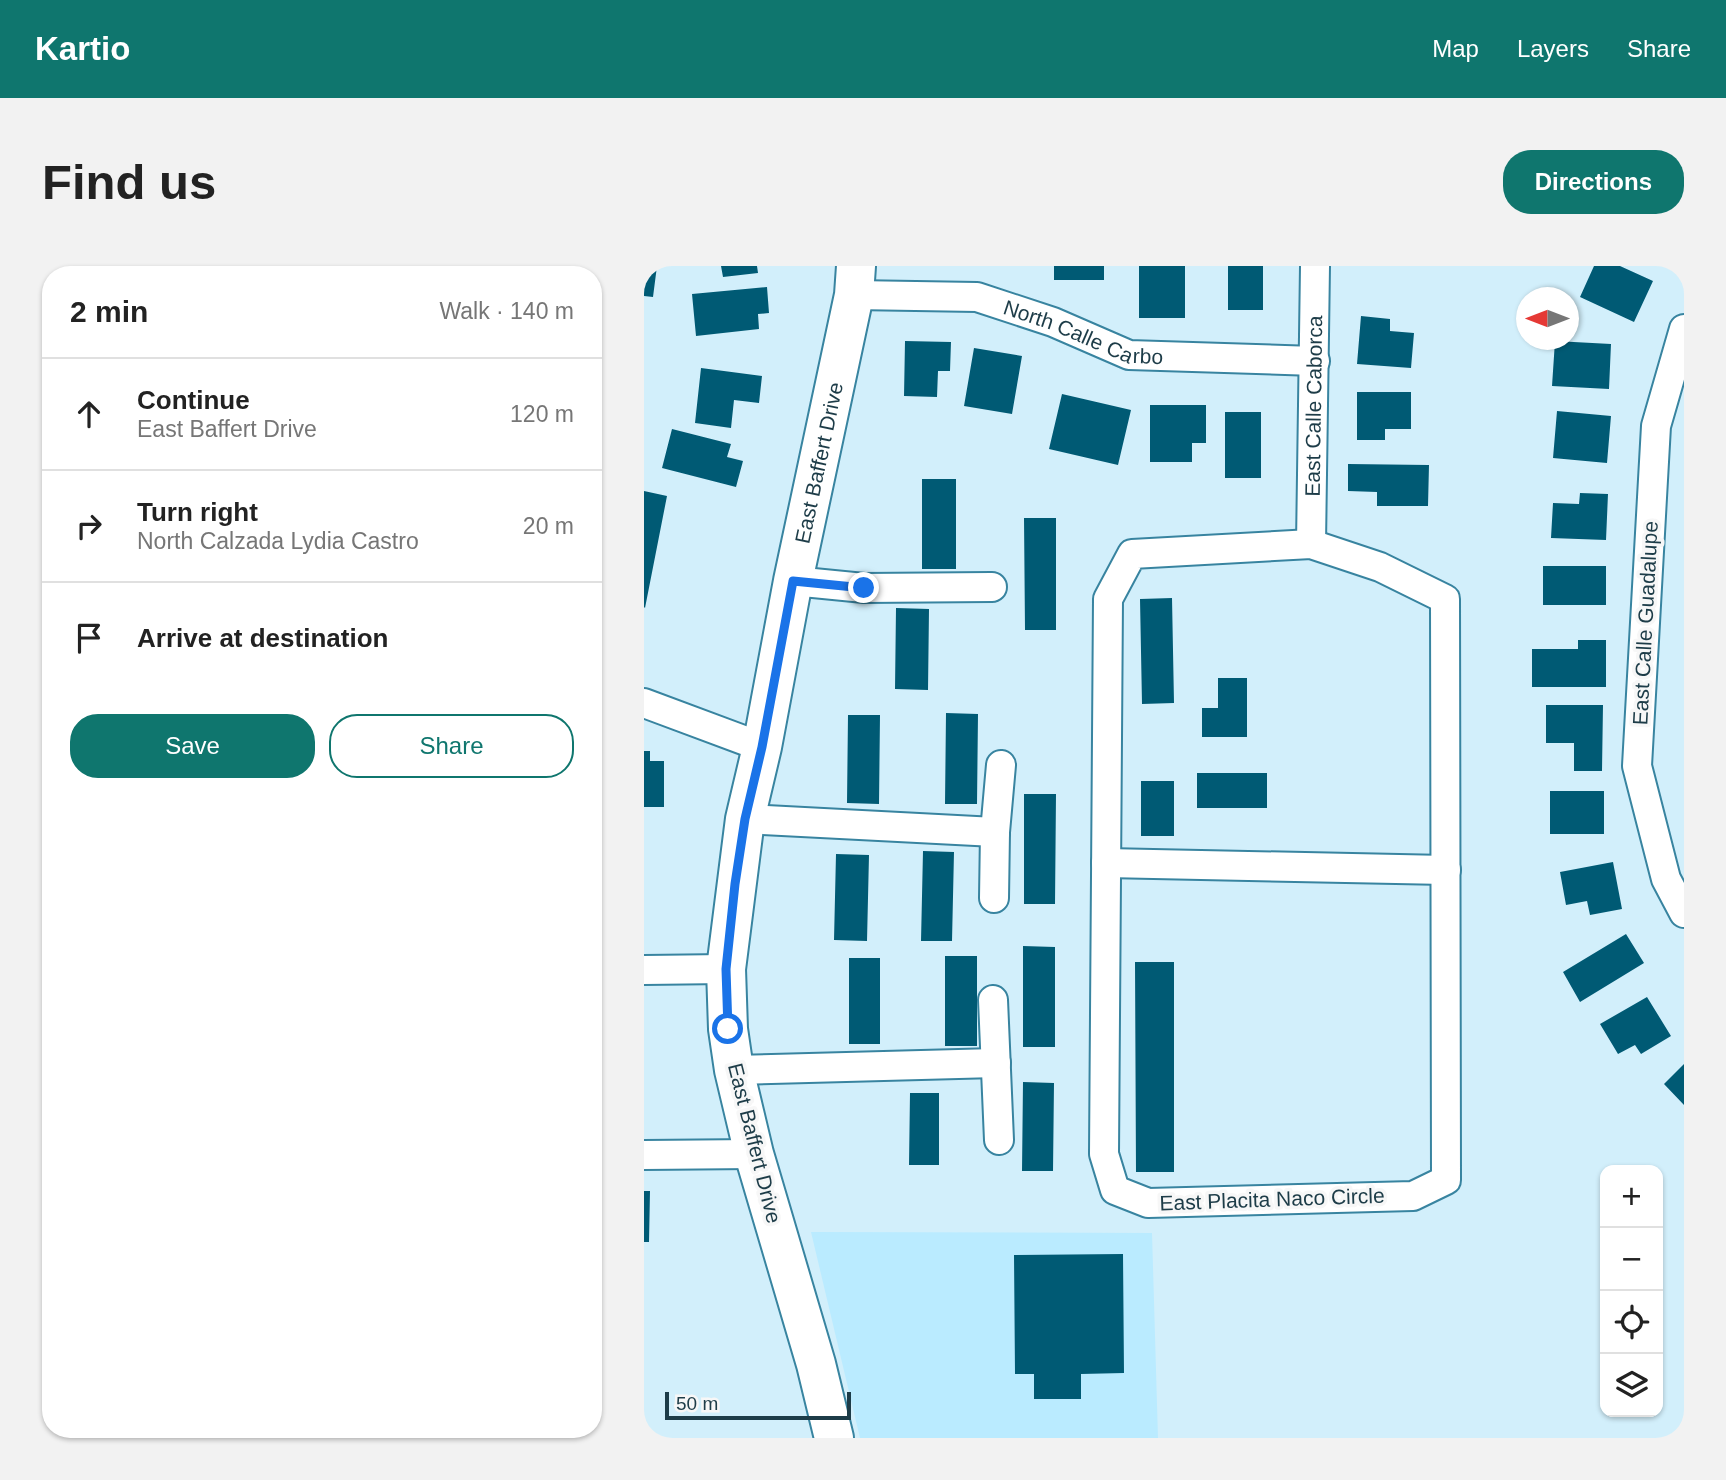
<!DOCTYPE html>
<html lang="en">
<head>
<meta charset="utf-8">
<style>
	body { margin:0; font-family:Arial,sans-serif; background:#f2f2f2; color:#222 }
	.controls { position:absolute; right:21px; bottom:21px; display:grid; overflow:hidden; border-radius:14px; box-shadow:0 2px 5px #0004 }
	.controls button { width:63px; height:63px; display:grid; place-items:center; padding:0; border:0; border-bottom:2px solid #e0e0e0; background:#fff; color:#222; font:35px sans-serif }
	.compass { position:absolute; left:872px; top:21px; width:63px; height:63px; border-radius:50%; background:#fff; box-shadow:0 2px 5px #0004; rotate:270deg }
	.scale { position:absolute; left:21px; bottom:18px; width:186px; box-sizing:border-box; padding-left:7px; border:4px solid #1d3c48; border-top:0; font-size:19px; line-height:24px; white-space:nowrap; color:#1d3c48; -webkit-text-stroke:5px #f7f7f7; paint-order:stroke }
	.stop { position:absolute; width:21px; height:21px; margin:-16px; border:5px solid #1a73e8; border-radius:50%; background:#fff }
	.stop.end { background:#1a73e8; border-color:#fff; box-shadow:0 2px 7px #0008 }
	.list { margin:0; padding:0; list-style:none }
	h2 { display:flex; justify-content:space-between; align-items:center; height:91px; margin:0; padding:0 28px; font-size:30px }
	h2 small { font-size:23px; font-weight:400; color:#767676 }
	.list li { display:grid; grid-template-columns:46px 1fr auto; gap:21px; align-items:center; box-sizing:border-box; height:112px; padding:0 28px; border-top:2px solid #e0e0e0 }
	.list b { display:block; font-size:26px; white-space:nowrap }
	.list p { margin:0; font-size:23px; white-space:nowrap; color:#767676 }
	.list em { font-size:23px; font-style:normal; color:#767676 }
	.actions { display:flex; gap:14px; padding:21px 28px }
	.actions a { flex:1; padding:16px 0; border:2px solid #0f766e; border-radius:28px; text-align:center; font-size:24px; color:#0f766e }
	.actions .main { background:#0f766e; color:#fff }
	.icon { flex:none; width:38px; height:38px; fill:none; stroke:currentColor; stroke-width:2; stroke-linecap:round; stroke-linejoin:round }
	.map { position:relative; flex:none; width:1040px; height:1172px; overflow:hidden; border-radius:28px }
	header { display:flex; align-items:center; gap:42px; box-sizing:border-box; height:98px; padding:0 35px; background:#0f766e; color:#fff }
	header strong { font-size:33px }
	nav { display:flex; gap:38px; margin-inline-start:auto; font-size:24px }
	.intro { display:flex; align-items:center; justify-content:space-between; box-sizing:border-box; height:168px; padding:0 42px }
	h1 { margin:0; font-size:49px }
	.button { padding:18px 32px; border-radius:28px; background:#0f766e; color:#fff; font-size:24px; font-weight:700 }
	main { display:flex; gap:42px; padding:0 42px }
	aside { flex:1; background:#fff; border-radius:28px; box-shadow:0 2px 5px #0004 }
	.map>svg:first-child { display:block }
	.built { fill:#baebff }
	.building { fill:#005a74 }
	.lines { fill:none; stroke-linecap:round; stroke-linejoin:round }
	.street-casing { stroke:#3884a0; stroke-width:32 }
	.secondary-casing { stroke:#3884a0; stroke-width:42 }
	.street { stroke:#fff; stroke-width:28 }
	.secondary { stroke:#fff; stroke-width:38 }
	.route { stroke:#1a73e8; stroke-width:9 }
	.labels { text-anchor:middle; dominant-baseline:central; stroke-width:7; stroke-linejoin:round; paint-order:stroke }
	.street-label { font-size:21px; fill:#1d3c48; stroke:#f7f7f7 }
</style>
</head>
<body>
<header>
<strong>Kartio</strong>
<nav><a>Map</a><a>Layers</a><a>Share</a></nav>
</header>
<div class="intro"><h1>Find us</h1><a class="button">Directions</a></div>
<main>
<aside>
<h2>2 min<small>Walk · 140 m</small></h2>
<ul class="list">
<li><svg class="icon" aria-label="ahead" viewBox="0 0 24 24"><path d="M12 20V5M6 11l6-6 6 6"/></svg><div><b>Continue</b><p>East Baffert Drive</p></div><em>120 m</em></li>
<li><svg class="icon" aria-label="right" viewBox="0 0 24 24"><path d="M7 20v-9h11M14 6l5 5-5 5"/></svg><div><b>Turn right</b><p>North Calzada Lydia Castro</p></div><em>20 m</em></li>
<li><svg class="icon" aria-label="arrive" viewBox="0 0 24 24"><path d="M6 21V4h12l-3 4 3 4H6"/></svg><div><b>Arrive at destination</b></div></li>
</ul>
<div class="actions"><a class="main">Save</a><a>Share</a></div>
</aside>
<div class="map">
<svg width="1040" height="1172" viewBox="0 0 1040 1172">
	<rect width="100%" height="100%" fill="#d2effb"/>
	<!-- built -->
	<path class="built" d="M167,966L508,967L514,1172H216Z"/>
	<!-- building -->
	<path class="building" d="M0,0H13L9,31L0,30Z
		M77,0H113L114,7L79,11Z
		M410,0H460V14H410Z
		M495,0H541V52H495Z
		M584,0H619V44H584Z
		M950,0H976L1009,15L990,56L936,31Z
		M123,21L125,47L114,48L115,63L52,70L48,28Z
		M717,50L746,53V65L770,67L767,102L713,98Z
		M261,75L307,76L306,105H294L293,131L260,130Z
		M911,75L967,78L965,123L908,120Z
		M330,82L378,90L368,148L320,140Z
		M57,102L118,110L115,137L90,134L87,162L51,157Z
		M713,126H767V163H741V174H713Z
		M418,128L487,144L474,199L405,183Z
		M506,139H562V177H548V196H506Z
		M913,145L967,150L963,197L909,192Z
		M581,146H617V212H581Z
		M28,163L87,178L83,191L99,195L92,221L18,202Z
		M704,198L785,199L784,240H733V226L704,225Z
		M278,213H312V303H278Z
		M0,225L23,230L1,342L0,341Z
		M936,227L964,228L962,274L907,272L909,237L935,238Z
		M380,252H412V364H381Z
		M899,300H962V339H899Z
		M528,332L530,437L498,438L496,333Z
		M252,342L285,343L284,424L251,423Z
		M934,374H962V421H888V383H934Z
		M574,412H603V471H558V442H574Z
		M902,439H959L958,505H930V477H902Z
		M302,447L334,448L333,538H301Z
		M204,449H236L235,538L203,537Z
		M0,485H6V495H20V541H0Z
		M553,507H623V542H553Z
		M497,515H530V570H497Z
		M906,525H960V568H906Z
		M380,528H412L411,638H380Z
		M279,585L310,586L308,675H277Z
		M192,588L225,589L223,675L190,674Z
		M969,596L978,643L946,649L943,635L922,639L916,606Z
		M982,668L1000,697L936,736L919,706Z
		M379,680L411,681V781H379Z
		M301,690H333V780H301Z
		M205,692H236V778H205Z
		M491,696H530V906H492Z
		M1003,731L1027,770L997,788L991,779L974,788L956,758Z
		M1040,798V839L1020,818Z
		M379,816L410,817L409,905H378Z
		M266,827H295V899H265Z
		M0,925H6L5,976H0Z
		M479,988L480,1107L437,1108V1133H390V1108H371L370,989Z"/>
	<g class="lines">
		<!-- street casing -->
		<g class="street-casing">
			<g id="street">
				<path id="s1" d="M210,29L333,31L409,56L485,89L671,95"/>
				<path d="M1040,63L1012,160L993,500L1022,613L1040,647"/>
				<path d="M667,278L736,301L801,333L802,914L769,930L504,937L471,924L460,888L464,333L488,288Z"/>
				<path id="s2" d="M667,278L671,0"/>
				<path d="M149,315L220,322L348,321"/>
				<path d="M0,437L118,481"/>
				<path d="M101,553L351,566"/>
				<path d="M462,597L802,604"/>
				<path d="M350,632L351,566L357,499"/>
				<path d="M0,704L82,703"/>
				<path d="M349,734L355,874"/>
				<path d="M90,804L352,797"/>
				<path d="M0,889L110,888"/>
			</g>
		</g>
		<!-- secondary casing -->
		<g class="secondary-casing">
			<g id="secondary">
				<path id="s3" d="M190,1172L172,1098L110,888L90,804L84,763L82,703L101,553L118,481L149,315L210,29L212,0"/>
			</g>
		</g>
		<!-- street -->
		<use href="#street" class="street"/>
		<!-- secondary -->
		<use href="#secondary" class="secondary"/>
	</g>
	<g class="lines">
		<!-- route -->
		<path class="route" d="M84,763L82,703L91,618L101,553L118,481L149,315L220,322"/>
	</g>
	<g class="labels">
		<!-- street labels -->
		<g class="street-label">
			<text stroke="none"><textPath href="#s1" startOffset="236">North Calle Carbo</textPath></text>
			<text stroke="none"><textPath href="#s2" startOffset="138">East Calle Caborca</textPath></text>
			<text stroke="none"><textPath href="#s3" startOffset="998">East Baffert Drive</textPath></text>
			<text transform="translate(1001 357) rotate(-87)">East Calle Guadalupe</text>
			<text transform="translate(111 877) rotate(76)">East Baffert Drive</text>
			<text transform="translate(628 933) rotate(-2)">East Placita Naco Circle</text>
		</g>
	</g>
</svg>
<div class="controls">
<button>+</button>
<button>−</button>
<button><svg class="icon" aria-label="locate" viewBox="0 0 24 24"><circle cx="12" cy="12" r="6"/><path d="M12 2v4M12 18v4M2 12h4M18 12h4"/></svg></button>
<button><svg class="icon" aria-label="layers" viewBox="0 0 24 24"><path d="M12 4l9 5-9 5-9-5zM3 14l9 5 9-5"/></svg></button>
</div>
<svg class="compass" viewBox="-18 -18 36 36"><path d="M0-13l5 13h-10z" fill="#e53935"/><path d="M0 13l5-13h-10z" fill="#767676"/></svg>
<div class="scale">50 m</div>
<div class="stop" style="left:84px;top:763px"></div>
<div class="stop end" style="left:220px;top:322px"></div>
</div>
</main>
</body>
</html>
